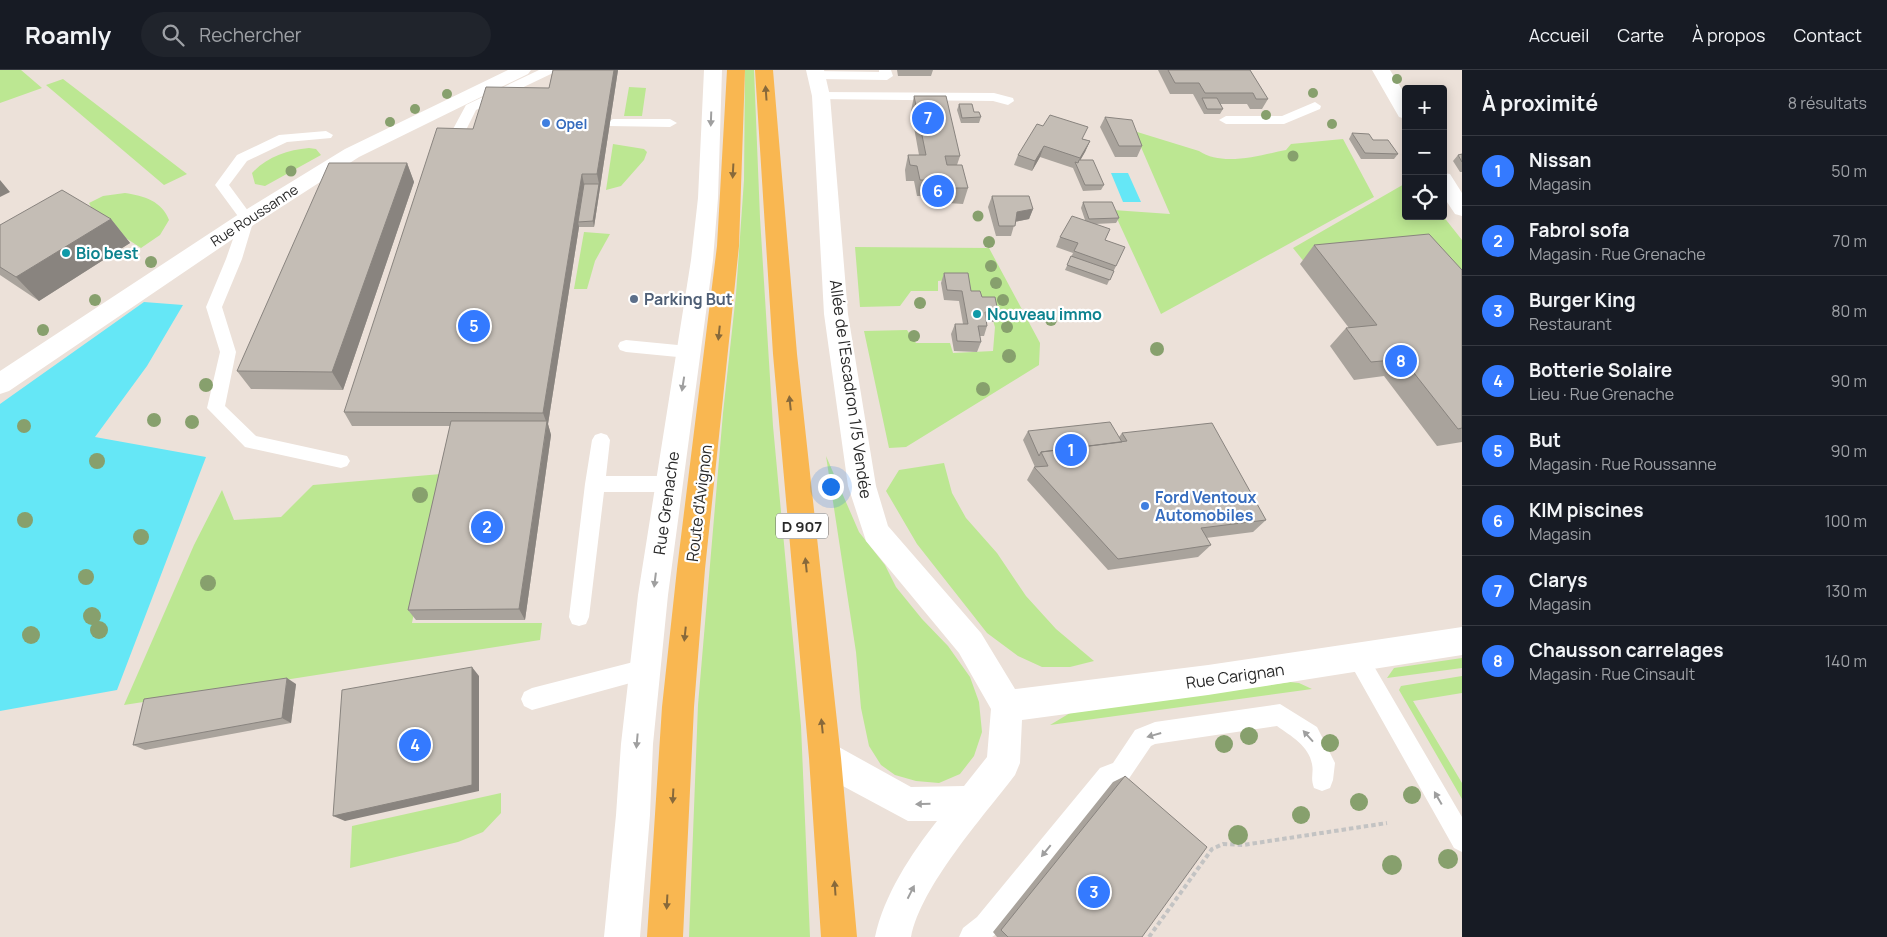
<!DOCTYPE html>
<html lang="fr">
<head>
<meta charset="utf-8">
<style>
	body { margin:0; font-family:Manrope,sans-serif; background:#20242c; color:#f1f3f6 }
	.controls { position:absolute; right:15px; top:15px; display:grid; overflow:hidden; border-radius:5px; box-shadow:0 2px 12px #0003 }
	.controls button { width:45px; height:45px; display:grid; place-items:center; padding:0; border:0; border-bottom:1px solid #363941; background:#171b24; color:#f1f3f6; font:25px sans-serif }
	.you { position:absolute; left:830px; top:416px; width:18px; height:18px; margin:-12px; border:4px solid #fff; border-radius:50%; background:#1a73e8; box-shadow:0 0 0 8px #1a73e833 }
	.badge { display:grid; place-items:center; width:32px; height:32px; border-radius:50%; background:#347aff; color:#fff; font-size:16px; font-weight:700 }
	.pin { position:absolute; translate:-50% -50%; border:2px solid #fff; box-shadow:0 1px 5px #0006 }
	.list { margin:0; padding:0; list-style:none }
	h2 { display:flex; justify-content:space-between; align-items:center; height:65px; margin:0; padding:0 20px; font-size:21px }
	h2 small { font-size:16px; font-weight:400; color:#9ea1a6 }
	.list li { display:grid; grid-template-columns:32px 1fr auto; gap:15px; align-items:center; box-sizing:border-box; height:70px; padding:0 20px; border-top:1px solid #363941 }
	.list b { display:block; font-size:19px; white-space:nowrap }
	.list p { margin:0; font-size:16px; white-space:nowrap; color:#9ea1a6 }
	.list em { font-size:16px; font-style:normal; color:#9ea1a6 }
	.icon { flex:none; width:28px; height:28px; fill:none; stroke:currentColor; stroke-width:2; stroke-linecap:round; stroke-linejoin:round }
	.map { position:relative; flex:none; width:1462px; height:867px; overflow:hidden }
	header { display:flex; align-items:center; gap:30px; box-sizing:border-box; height:70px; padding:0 25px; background:#171b24; border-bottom:1px solid #363941 }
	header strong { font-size:24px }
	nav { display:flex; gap:28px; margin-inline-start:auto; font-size:18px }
	.search { width:350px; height:45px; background:#20242c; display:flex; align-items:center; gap:12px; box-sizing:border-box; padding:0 18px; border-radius:28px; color:#9ea1a6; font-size:19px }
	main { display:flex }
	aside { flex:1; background:#171b24 }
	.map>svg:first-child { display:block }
	.green { fill:#bce792 }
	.water { fill:#65e7f6 }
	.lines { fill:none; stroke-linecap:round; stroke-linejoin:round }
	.path { stroke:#c3c3c3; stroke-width:4; stroke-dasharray:4.5 3; stroke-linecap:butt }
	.service { fill:#fff; fill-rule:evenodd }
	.minor { fill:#fff; fill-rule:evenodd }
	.primary { fill:#f9b751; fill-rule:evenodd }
	.tree { fill:#87a06d }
	.wall { fill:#a9a39c }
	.shaded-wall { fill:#89847f }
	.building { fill:#c4bdb5; stroke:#89847f }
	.oneway { fill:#87693b }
	.oneway2 { fill:#9f9f9f }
	.shop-dot { fill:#3f7fe0; stroke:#fff; stroke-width:2 }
	.culture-dot { fill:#0f9aa8; stroke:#fff; stroke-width:2 }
	.service-dot { fill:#5c6f8a; stroke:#fff; stroke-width:2 }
	.labels { text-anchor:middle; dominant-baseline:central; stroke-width:4.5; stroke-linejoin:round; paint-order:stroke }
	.far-shop-label { font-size:14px; font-weight:bold; fill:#366cbe; stroke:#fff; text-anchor:start }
	.far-street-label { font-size:14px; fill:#292929; stroke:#fff }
	.shield { fill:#fff; stroke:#696969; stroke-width:1 }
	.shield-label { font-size:15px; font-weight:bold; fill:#292929 }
	.culture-label { font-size:16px; font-weight:bold; fill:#0d838f; stroke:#fff; text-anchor:start }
	.service-label { font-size:16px; font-weight:bold; fill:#4e5e75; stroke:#fff; text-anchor:start }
	.street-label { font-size:16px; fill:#292929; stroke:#fff }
	.shop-label { font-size:16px; font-weight:bold; fill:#366cbe; stroke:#fff; text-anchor:start }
</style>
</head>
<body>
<header>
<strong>Roamly</strong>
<div class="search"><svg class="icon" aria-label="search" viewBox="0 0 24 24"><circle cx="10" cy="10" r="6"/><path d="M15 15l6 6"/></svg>Rechercher</div>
<nav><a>Accueil</a><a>Carte</a><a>À propos</a><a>Contact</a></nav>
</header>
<main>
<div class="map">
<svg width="1462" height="867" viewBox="0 0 1462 867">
	<rect width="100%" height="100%" fill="#ece1d9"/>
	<!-- green -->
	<path class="green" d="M0,0H21L42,18L0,33Z
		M745,0H754L760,148L773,356L801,656L810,867H689L698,635L723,343L736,224L744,110Z
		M63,9L187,104L164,115L46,15Z
		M629,17L646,18L642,46H624Z
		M1134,61L1199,81C1223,97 1260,85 1286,80L1291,74L1343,69L1374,127L1161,244L1113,140L1170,144Z
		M613,74L644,79L647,82L644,90L621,116L606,120Z
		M309,78L316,79L321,85L265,116L255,114L252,103C267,87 287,80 309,78Z
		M1406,113V146H1443L1462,170V240L1305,193L1293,178Z
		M125,123C144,126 162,131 169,150L160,165L141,178L97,149L89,133L103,126Z
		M584,162L610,164L595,191L587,219H574Z
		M855,177L989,178L1040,273L1039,295L906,377L889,378L864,261L907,260L916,273H950L953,283L993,281L995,257L986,229L968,223L963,208L938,211V221H911L900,236L860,237Z
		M826,386L859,462L885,495L896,517L922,549L948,576L970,607L979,632L982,662L974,686L960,704L939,713L916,711L895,705L881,695L869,676L861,638L856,582Z
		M944,393L952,423L966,448L997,483L1026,526L1056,559L1094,591L1070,597H1042L1018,586L987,563L917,474L886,421L899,400Z
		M441,404L412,553H542L540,570L124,635L194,475L222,420L234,450L281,447L313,415Z
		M1462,588V598L1387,608L1394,598Z
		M1462,606V623L1413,631L1462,713V729L1399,620L1401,616Z
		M1290,612L1299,613L1312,619L1050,655L1070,643Z
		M501,723V743L483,762L458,772L350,798L352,756Z"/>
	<!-- water -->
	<path class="water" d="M1111,103H1128L1141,132H1123Z
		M144,232L183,235L147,296L95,367L206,387L117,620L0,641V334Z"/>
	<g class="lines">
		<!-- path -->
		<path class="path" d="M1149,867L1212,779L1223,774L1243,775L1387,753"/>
		<!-- service -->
		<path class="service" d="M539,0H555L553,3L476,40L464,64H454L452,61L466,35Z
			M879,0H891L893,6L887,10L816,9L810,5L816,1L879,2Z
			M821,22L994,23L1013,28L1014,31L1008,35L993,31L816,29L815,26Z
			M1315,32L1321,36L1320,39L1284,54H1226L1219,50L1226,46H1282Z
			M613,49H670L677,53L670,57L608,56L606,53Z
			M326,61L333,65L331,68L287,72L247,91L229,115L254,149L242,189L222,237L236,282L225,336L256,366L347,386L350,391L347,396L341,398L245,377L207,338L220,282L206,237L226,189L240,149L215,115L237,85L279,65Z
			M626,270L688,276L694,278L696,282L694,286L688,288L626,282L620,280L618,276L620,272Z
			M601,363L607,365L610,370L606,406H668L675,409L677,414L675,419L668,422H604L589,547L586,554L579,556L572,554L569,547L585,414L592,370L595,365Z
			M1358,578L1365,581L1462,747V782L1454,778L1351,595L1347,588L1351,581Z
			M645,589L652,592L656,599L652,606L645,609L532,640L524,636L521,629L524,622L532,618Z
			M1280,634L1317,657L1335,693L1333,710L1330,718L1322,721L1314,718C1310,707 1314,703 1312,694C1309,676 1291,666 1277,656L1155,674L1151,676L1128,710L1115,715L995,865L992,867H959L963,858L977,847L1100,698L1113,693L1135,660L1155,652Z"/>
		<!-- minor -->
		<path class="minor" d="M508,0H531L528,4L359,87L255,154L9,321L0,324V301L239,144L345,79Z
			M704,0H722L718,128L713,190L668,525L653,674L650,745L640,867H604L616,745L621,674L638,525L691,190L698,128Z
			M806,0H824L830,26L848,244L876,416L888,456L981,563L1015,619L1208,595L1462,557V585L1208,625L1022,650L1020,693L1015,705C983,747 921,816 911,867H875C884,825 911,784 937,751H908L813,700L809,688L813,676L825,672L837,676L911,717L964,716L987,687L991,639L959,583L866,471L848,416L824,244L812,26Z
			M1372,0H1390L1406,26V49L1399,47Z
			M1443,103L1450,104L1462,123V146L1455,144L1443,126Z"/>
		<!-- primary -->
		<path class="primary" d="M727,0H745L739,176L705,499L694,637L683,867H647L662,637L677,499L717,176Z
			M755,0H773L797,284L841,688L857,867H821L809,688L773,284Z"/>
	</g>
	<!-- trees -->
	<g class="tree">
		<circle cx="1397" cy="9" r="5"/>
		<circle cx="1313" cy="23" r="5"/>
		<circle cx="447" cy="24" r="5"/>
		<circle cx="415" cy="39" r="5"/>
		<circle cx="1266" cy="45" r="5"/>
		<circle cx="390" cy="52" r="5"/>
		<circle cx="1332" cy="54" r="5"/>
		<circle cx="1293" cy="86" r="5.5"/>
		<circle cx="291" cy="101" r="5.5"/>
		<circle cx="978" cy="146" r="5.5"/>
		<circle cx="989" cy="172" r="6"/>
		<circle cx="151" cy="192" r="6"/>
		<circle cx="991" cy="196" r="6"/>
		<circle cx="996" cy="213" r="6"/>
		<circle cx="95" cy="230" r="6"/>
		<circle cx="1003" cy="230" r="6"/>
		<circle cx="920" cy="233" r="6"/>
		<circle cx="1051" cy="250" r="6"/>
		<circle cx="1007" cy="257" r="6"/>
		<circle cx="43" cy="260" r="6"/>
		<circle cx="914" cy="266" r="6"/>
		<circle cx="1157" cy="279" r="7"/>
		<circle cx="1009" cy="286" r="7"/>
		<circle cx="206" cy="315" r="7"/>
		<circle cx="983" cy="319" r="7"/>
		<circle cx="154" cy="350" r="7"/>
		<circle cx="192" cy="352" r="7"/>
		<circle cx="24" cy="356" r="7"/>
		<circle cx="97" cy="391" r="8"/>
		<circle cx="420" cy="425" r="8"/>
		<circle cx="25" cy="450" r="8"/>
		<circle cx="141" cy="467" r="8"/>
		<circle cx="86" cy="507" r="8"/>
		<circle cx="208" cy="513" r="8"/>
		<circle cx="92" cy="546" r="9"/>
		<circle cx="99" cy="560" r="9"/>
		<circle cx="31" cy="565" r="9"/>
		<circle cx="1249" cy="666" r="9"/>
		<circle cx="1330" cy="673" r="9"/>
		<circle cx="1224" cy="674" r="9"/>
		<circle cx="1412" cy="725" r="9"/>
		<circle cx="1359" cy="732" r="9"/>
		<circle cx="1301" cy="745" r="9"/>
		<circle cx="1238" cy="765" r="10"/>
		<circle cx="1448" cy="789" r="10"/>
		<circle cx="1392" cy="795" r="10"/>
	</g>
	<!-- wall -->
	<path class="wall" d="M553,0H618L594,157H579L548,354L551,365L525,550H416L408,540L450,356H352L344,342L473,59L549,18Z
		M897,0H933L931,6H898Z
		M1158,0H1250L1268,29L1262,39H1250L1247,34H1220L1223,39L1220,44H1204L1193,24H1170Z
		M914,26L960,86L957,95L968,118L963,134L947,133L946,126H917L914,111H906L905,100L908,85H919L911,41Z
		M959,34L974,42L981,47L979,53H961L957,40Z
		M1105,47L1142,76L1137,87H1115L1100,57Z
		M1043,56L1090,71L1085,82L1080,90L1104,115L1101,120L1083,121L1073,98L1040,87L1032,101L1014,95L1018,85Z
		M1352,63L1373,70L1398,84L1394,89H1361L1349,69Z
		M1462,84V102H1460L1453,91L1458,85Z
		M407,93L414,112L343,320L251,319L237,301Z
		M992,126L1033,139L1029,149L1015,152L1011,166H996L988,137Z
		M1083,132L1119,148L1116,153L1095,154L1105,170L1116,196L1107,215L1065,200L1073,183L1056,177L1060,167L1085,150L1081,138Z
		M111,149L130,173L39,231L0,205V155Z
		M1314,175L1462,200V372L1437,376L1384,306L1354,310L1330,276L1346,258H1349L1300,194Z
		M944,203L971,221L982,227L998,242L994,252H987V256L984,266H980L981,272L977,282L954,281L951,264L955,254H963L959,231L944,230L941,213Z
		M1028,361L1119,367L1122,363L1266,450L1253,462L1206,468L1211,475L1198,487L1108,500L1027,410L1034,397H1035L1023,370Z
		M296,614L291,653L145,680L133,675Z
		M1125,706L1142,867H997L993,862L1113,712Z"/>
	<!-- shaded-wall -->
	<path class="shaded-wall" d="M614,0H618L594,157L593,151L599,114L597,104Z
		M1090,71L1085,82L1077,96L1080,88Z
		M1044,76L1040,87L1032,101L1035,91Z
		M407,93L414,112L343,320L332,302Z
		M582,104L585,119L578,152L579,157L548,354L551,365L525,550L519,539L547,354L543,343Z
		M0,110L10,122L0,127Z
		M1033,139L1029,149L1013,152L1017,142Z
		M111,149L130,173L39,231L16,207Z
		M472,597L479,606V721L345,751L333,746Z
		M287,608L296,614L291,653L282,648Z"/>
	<!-- building -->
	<path class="building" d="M553,0H614L597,104H582L543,343L344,342L437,58L473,59L486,17L549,18Z
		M1168,0H1250L1268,29H1256L1253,23H1205L1199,13H1175Z
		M914,26H946L960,86H945L947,95H962L968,118H952L950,111L920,110L917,96L910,95L908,85H926Z
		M1202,28H1217L1223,39H1207Z
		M959,34H972L974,42H979L981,47L962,48Z
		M1050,45L1088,57L1082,69L1090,71L1080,88L1044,76L1035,91L1018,85L1037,54L1043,56Z
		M1105,47L1132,50L1142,76H1119Z
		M1352,63L1369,64L1373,70H1388L1398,84L1365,83Z
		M1462,84V92L1458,85Z
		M1079,90H1093L1104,115H1085L1075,92L1078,93Z
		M329,93H407L332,302L237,301Z
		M584,114H599L593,151L578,152Z
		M62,120L111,149L16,207L0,197V155Z
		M992,126H1029L1033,139L1017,142L1015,156H999Z
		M1083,132H1112L1119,148L1089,149Z
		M1072,146L1110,159L1105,170L1125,177L1116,196L1074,181L1078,173L1060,167Z
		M1429,164L1462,200V358L1458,359L1403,289L1371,292L1346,258L1377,255L1314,175Z
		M1071,186L1114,201L1110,210L1067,195Z
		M944,203H968L971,221H980L982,227H995L998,242H985L987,256H978L981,272L957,271L955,254H968L962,221L947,220Z
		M451,351H547L519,539L408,540Z
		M1110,352L1122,372L1041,382L1039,386L1028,361Z
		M1212,353L1266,450L1201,458L1211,475L1118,489L1034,397L1048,396L1041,382L1127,371L1122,363Z
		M472,597V715L333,746L342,620Z
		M287,608L282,648L133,675L144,629Z
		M1125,706L1207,777L1142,867H1008L1001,860Z"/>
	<!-- one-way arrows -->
	<defs><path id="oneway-solid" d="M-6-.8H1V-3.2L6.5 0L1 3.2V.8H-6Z" transform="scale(1.25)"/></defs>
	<g class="oneway">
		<use href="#oneway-solid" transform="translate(766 23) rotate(-94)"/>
		<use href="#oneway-solid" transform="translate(733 101) rotate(93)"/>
		<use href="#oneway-solid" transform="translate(719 263) rotate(96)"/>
		<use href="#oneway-solid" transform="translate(790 333) rotate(-96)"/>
		<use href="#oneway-solid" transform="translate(806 495) rotate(-96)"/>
		<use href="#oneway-solid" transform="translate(685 564) rotate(96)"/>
		<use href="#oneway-solid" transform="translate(822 656) rotate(-96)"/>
		<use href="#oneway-solid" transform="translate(673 726) rotate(93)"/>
		<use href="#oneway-solid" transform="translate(835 818) rotate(-94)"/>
		<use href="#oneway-solid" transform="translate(667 832) rotate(93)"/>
	</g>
	<g class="oneway2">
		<use href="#oneway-solid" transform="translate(711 49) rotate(92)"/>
		<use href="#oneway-solid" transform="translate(683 314) rotate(99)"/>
		<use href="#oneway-solid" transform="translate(655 510) rotate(97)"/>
		<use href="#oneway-solid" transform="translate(1154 665) rotate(164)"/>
		<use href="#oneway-solid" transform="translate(1308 666) rotate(-132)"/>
		<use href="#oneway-solid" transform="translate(637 671) rotate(95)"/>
		<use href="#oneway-solid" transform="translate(1438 728) rotate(-120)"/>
		<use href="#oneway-solid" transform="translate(923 734) rotate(179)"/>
		<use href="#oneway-solid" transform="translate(1046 781) rotate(129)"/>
		<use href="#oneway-solid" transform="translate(911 822) rotate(-63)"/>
	</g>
	<!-- markers -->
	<g class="shop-dot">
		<circle cx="546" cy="53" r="5"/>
		<circle cx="1145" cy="436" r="5"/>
	</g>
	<g class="culture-dot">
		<circle cx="66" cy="183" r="5"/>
		<circle cx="977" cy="244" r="5"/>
	</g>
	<circle class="service-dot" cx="634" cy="229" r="5"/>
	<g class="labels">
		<!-- far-shop labels -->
		<g class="far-shop-label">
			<text x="556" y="53">Opel</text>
		</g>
		<!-- far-street labels -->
		<g class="far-street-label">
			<text transform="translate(254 145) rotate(-33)">Rue Roussanne</text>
		</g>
		<!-- shield labels -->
		<rect class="shield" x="776" y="443.5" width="52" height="25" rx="4"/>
		<g class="shield-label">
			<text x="802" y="456">D 907</text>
		</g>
		<!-- culture labels -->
		<g class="culture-label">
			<text x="76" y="183">Bio best</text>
			<text x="987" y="244">Nouveau immo</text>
		</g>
		<!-- service labels -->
		<g class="service-label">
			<text x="644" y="229">Parking But</text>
		</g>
		<!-- street labels -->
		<g class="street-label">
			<text transform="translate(851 319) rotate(82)">Allée de l'Escadron 1/5 Vendée</text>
			<text transform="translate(666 433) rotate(-82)">Rue Grenache</text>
			<text transform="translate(699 433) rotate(-83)">Route d'Avignon</text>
			<text transform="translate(1235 606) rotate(-8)">Rue Carignan</text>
		</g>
		<!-- shop labels -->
		<g class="shop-label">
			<text x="1155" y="427">Ford Ventoux<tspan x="1155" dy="18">Automobiles</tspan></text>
		</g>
	</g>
</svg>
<div class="controls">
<button>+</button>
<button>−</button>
<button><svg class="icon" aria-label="locate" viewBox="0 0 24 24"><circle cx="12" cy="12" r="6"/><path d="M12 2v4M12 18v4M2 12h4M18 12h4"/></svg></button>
</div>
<div class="you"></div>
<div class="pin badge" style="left:1071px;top:380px">1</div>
<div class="pin badge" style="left:487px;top:457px">2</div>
<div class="pin badge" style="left:1094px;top:822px">3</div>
<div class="pin badge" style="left:415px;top:675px">4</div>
<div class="pin badge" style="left:474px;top:256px">5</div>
<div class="pin badge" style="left:938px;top:121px">6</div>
<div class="pin badge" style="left:928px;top:48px">7</div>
<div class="pin badge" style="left:1401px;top:291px">8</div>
</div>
<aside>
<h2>À proximité<small>8 résultats</small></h2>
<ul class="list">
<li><span class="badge">1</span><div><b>Nissan</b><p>Magasin</p></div><em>50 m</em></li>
<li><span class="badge">2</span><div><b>Fabrol sofa</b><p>Magasin · Rue Grenache</p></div><em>70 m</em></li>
<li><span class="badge">3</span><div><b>Burger King</b><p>Restaurant</p></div><em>80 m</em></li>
<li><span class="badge">4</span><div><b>Botterie Solaire</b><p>Lieu · Rue Grenache</p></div><em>90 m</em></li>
<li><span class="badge">5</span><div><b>But</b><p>Magasin · Rue Roussanne</p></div><em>90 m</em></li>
<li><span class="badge">6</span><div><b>KIM piscines</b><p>Magasin</p></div><em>100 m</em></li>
<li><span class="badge">7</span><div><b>Clarys</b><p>Magasin</p></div><em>130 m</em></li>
<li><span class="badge">8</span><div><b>Chausson carrelages</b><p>Magasin · Rue Cinsault</p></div><em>140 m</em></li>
</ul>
</aside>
</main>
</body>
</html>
